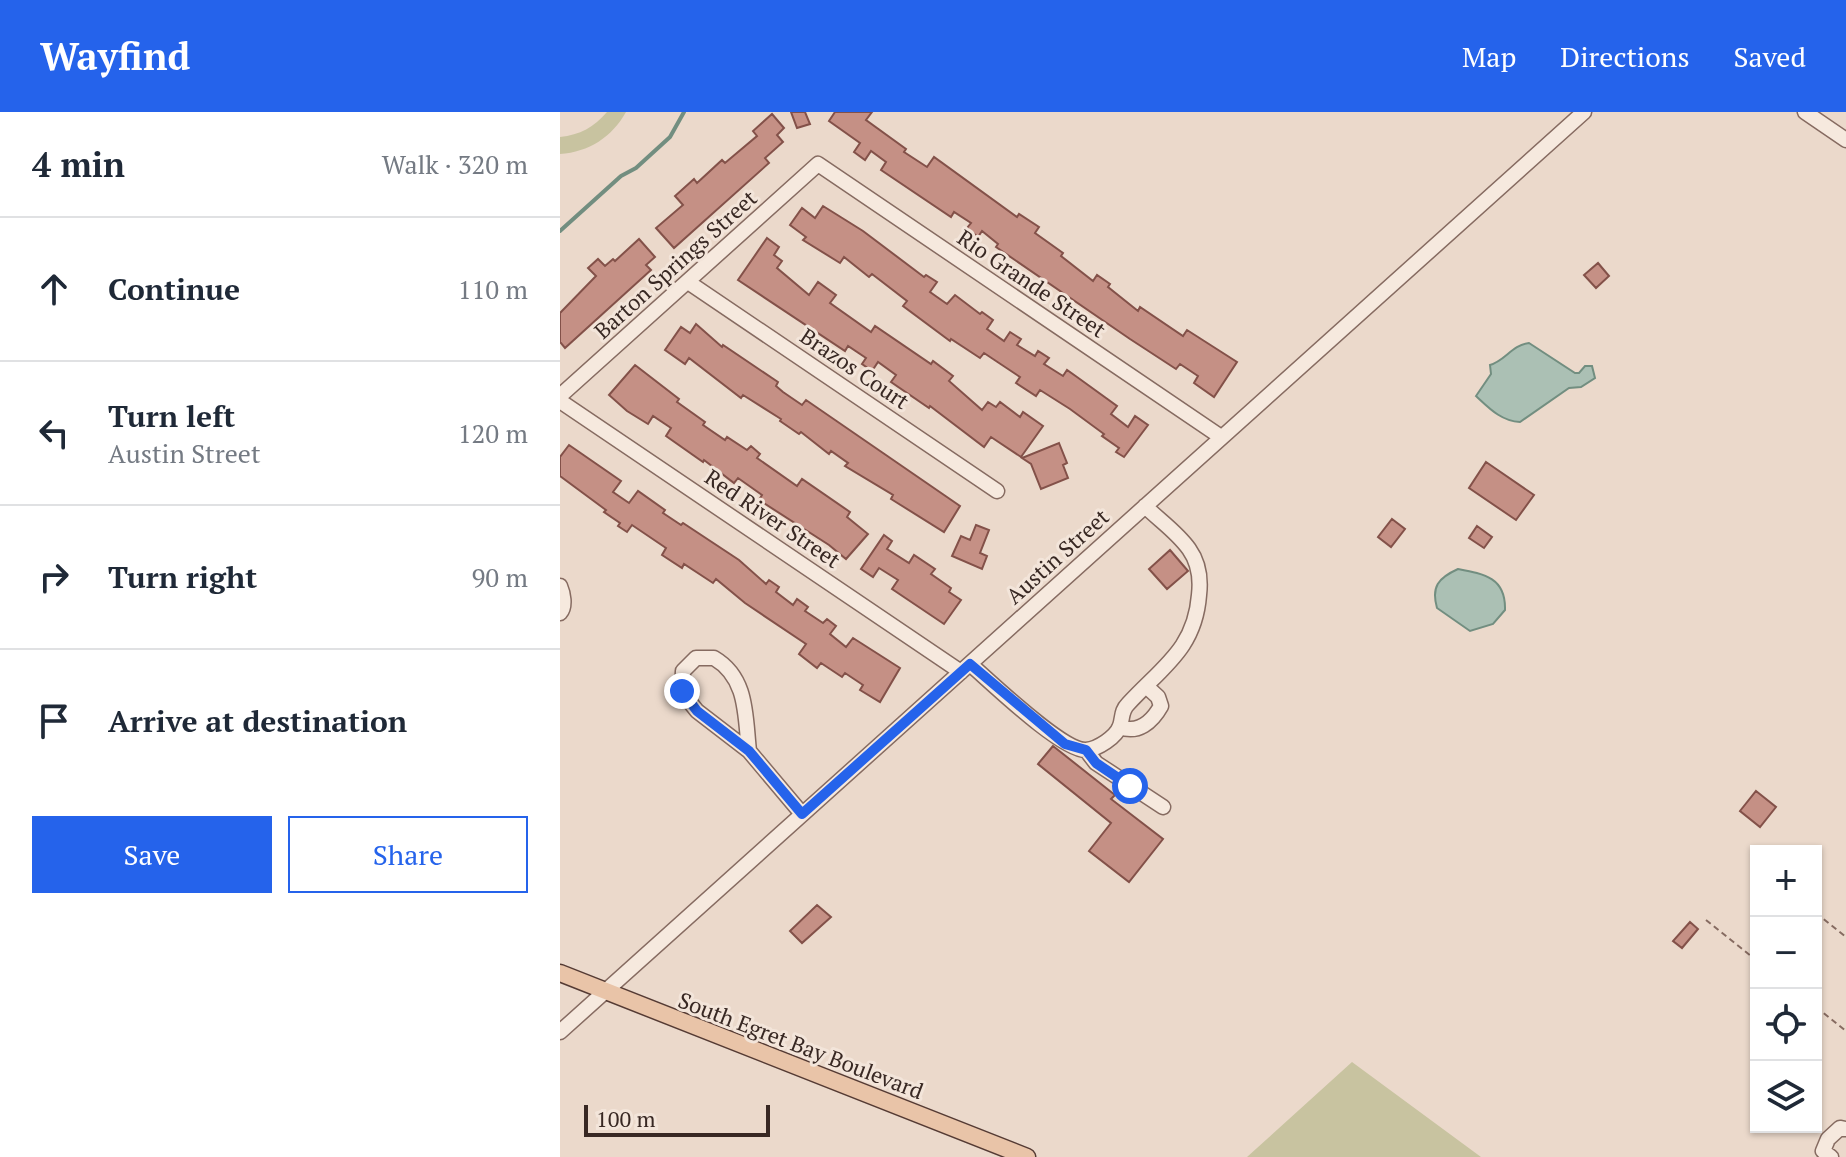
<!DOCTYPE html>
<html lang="en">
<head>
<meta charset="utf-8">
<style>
	body { margin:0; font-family:"PT Serif",serif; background:#f2f2f3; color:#1f2937 }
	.controls { position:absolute; right:24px; bottom:24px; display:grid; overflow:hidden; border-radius:0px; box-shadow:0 2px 6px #0004 }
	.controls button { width:72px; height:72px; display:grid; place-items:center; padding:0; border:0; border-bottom:2px solid #e0e1e3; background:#fff; color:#1f2937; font:40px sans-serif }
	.scale { position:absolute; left:24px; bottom:20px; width:186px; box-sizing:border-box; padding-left:8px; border:4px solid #382823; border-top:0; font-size:22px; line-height:28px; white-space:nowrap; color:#382823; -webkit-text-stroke:6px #f3e5da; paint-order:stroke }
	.stop { position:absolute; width:24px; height:24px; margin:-18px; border:6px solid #2563eb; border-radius:50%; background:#fff }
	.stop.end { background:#2563eb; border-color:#fff; box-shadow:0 2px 8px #0008 }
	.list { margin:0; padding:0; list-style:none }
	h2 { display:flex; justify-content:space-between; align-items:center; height:104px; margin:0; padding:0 32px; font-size:34px }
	h2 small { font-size:26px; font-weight:400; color:#747a83 }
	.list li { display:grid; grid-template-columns:52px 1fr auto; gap:24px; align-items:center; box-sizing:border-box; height:144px; padding:0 32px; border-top:2px solid #e0e1e3 }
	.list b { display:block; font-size:30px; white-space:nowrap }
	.list p { margin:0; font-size:26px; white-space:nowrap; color:#747a83 }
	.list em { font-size:26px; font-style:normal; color:#747a83 }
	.actions { display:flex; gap:16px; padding:24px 32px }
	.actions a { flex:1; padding:18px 0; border:2px solid #2563eb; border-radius:0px; text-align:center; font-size:28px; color:#2563eb }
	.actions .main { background:#2563eb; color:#fff }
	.icon { flex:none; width:44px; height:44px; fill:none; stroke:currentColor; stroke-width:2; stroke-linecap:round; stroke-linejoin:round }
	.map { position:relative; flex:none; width:1286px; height:1045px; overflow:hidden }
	header { display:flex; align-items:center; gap:48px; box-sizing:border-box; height:112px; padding:0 40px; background:#2563eb; color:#fff }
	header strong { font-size:38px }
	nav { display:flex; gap:44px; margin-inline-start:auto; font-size:28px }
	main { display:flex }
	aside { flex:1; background:#fff }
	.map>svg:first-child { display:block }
	.green { fill:#c8c3a0 }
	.water { fill:#abc0b4; stroke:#728e80; stroke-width:2 }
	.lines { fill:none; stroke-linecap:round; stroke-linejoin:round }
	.stream { stroke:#728e80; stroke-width:4 }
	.building { fill:#c59085; stroke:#835149; stroke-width:2 }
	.minor-casing { stroke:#866b61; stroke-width:17 }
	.major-casing { stroke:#553b34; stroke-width:19 }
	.path { stroke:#866b61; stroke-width:2; stroke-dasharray:6 4; stroke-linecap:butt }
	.minor { stroke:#f6e9de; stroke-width:14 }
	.major { stroke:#e9c4a8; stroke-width:16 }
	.route { stroke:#2563eb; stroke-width:10 }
	.labels { text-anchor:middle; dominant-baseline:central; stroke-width:6; stroke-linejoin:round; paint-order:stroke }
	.street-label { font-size:22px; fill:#382823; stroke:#f3e5da }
</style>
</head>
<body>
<header>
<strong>Wayfind</strong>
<nav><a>Map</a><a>Directions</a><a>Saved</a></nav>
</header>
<main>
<aside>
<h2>4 min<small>Walk · 320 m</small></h2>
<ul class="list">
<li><svg class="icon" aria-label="ahead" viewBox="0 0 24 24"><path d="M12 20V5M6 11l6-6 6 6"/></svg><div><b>Continue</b></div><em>110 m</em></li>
<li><svg class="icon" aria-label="left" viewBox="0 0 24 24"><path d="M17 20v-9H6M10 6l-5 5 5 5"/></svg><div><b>Turn left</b><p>Austin Street</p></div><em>120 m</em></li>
<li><svg class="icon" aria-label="right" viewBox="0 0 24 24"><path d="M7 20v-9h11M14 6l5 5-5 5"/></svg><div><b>Turn right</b></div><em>90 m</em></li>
<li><svg class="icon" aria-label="arrive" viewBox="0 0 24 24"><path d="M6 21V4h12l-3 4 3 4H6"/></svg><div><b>Arrive at destination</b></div></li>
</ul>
<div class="actions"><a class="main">Save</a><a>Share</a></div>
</aside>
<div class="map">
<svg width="1286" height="1045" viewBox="0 0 1286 1045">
	<rect width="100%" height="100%" fill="#ebd9cb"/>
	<!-- green -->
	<path class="green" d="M47,0H66C52,25 29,40 0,42V25C20,23 34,15 47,0Z
		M792,950L921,1045H687Z"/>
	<!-- water -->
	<path class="water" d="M969,231L1015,261H1019L1025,254H1032L1035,266L1021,275L1009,276L960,310C941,309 929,296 916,284L931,262L930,253C945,249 952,233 969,231Z
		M898,457C925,462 946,466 945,498L933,512L910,519L877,496C871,475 878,466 898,457Z"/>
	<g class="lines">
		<!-- stream -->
		<path class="stream" d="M0,119L61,64L76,56L110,25L124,0"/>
	</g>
	<!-- building -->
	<path class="building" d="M231,0H245L250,12L237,16Z
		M275,0H312L306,8L346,37L344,40L367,55L374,45L457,105L459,102L479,115L475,121L503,141L501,144L533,169L537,163L550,172L548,175L578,199L580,195L623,224L627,218L677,250L654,285L634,271L638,264L620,252L616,257L570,227L436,135L438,132L422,119L418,125L407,116L411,111L394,100L391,105L321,58L326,50L311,39L305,48L294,40L300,31L269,9Z
		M212,2L224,16L217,23L223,30L205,46L209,51L114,136L96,116L123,93L115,84L134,67L137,71L162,48L165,51L197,24L193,19Z
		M263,94L303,119L364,165L366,163L377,170L370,180L387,192L395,183L420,202L422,200L433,208L427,217L444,229L450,220L461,227L457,233L475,244L478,239L489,246L484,252L503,264L507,258L517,265L557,294L551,302L568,315L575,304L588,313L564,345L556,340L559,336L542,324L544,322L510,297L480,278L476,284L456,271L460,265L424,241L420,246L391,227L390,229L343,194L347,189L312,162L309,165L284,145L280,151L243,128L246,125L230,113L242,96L255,106Z
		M207,126L219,135L214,143L222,149L217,156L249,183L258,170L276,183L270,191L311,220L315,214L371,252L373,249L393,264L389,269L422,298L428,290L436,295L440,290L460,305L463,300L483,314L461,345L431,325L424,335L370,294L369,296L331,270L336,263L318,250L312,259L302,252L306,246L288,234L285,239L178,168Z
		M79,127L95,145L86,153L91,158L5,236L0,230V201L36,164L28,156L38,147L45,154L53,147L55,149Z
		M1038,151L1049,164L1036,176L1024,163Z
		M136,212L162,235L163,233L218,270L216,274L223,280L242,293L246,288L400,394L384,420L331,387L333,383L285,354L288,351L271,339L269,342L241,320L239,322L220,309L221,307L183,283L181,286L129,246L125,252L105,238L121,215L130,221Z
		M75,253L119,287L117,290L145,310L143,313L165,328L167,325L187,338L191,334L200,342L197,346L237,374L242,367L290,400L287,405L308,422L286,447L269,433L199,388L202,383L178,366L174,371L144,348L143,350L106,324L111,316L93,304L88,312L67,299L49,283Z
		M499,331L507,351L503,353L508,366L481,377L471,352L462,346Z
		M9,333L61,369L53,380L69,391L78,379L105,398L103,401L121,413L123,411L179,448L206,472L209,468L219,475L216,480L233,493L237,487L248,495L245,499L263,511L267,507L276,514L270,522L286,535L293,526L340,556L320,590L300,578L303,573L285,561L282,565L261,551L257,556L239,542L246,532L185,491L156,467L153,471L124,452L122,456L102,443L106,436L72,413L67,420L58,414L60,411L44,400L46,398L0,364V345Z
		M926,350L974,383L956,408L909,376Z
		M832,407L845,417L831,435L818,425Z
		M416,413L429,418L420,441L427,444L422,457L392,444L401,424L410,428Z
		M917,414L932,425L924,436L909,426Z
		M324,423L332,429L327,437L349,451L354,443L375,457L371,462L391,476L389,480L401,488L384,512L332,477L338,468L319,456L313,465L301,457Z
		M610,438L628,459L607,477L589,457Z
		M493,634L555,683L551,687L603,727L569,770L529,739L551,711L478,652Z
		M1196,679L1216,695L1200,715L1180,699Z
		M257,793L271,805L242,831L230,819Z
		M1130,810L1138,817L1122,836L1113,829Z"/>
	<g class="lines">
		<!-- minor casing -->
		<g class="minor-casing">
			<path id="minor" d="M1245,0L1286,28
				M128,170L437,379
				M0,284L258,52L661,325
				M0,289L401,560
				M0,474C3,481 6,494 0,501
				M410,552C431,570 502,639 526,638C538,637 556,625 560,614C563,605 561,599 568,592C602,555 635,537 639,483C641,466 639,451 629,437C617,420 599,408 585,394
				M560,615C578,622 592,610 601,594L598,585L586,574
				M526,638L536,651L603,695
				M189,639C185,604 188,566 154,546H136L123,559L122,579L129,589L137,599L189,639L242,702
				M0,920L1024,0
				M1271,1045L1263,1039L1268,1027L1280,1016L1286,1017"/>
		</g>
		<!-- major casing -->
		<g class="major-casing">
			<path id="major" d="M0,861L467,1045"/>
		</g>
		<!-- path -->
		<path class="path" d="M1256,801L1286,825
			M1146,808L1196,848
			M1256,895L1286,919"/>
		<!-- minor -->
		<use href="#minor" class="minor"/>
		<!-- major -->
		<use href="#major" class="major"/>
	</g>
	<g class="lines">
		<!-- route -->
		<path class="route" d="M122,579L137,599L189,639L242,702L410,552L505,632L526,638L536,651L570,674"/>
	</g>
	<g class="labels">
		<!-- street labels -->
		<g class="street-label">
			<text transform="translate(115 152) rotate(-42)">Barton Springs Street</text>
			<text transform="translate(472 171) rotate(34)">Rio Grande Street</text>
			<text transform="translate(295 256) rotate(34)">Brazos Court</text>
			<text transform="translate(213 406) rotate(34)">Red River Street</text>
			<text transform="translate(497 444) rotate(-42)">Austin Street</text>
			<text transform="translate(241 933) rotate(21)">South Egret Bay Boulevard</text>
		</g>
	</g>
</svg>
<div class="controls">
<button>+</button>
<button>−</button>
<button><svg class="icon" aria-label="locate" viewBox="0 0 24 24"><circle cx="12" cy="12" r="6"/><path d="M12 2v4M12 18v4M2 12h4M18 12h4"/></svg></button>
<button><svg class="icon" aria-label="layers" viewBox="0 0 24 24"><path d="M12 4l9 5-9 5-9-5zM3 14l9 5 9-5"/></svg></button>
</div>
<div class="scale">100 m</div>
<div class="stop" style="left:570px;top:674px"></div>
<div class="stop end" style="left:122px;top:579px"></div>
</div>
</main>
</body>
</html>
